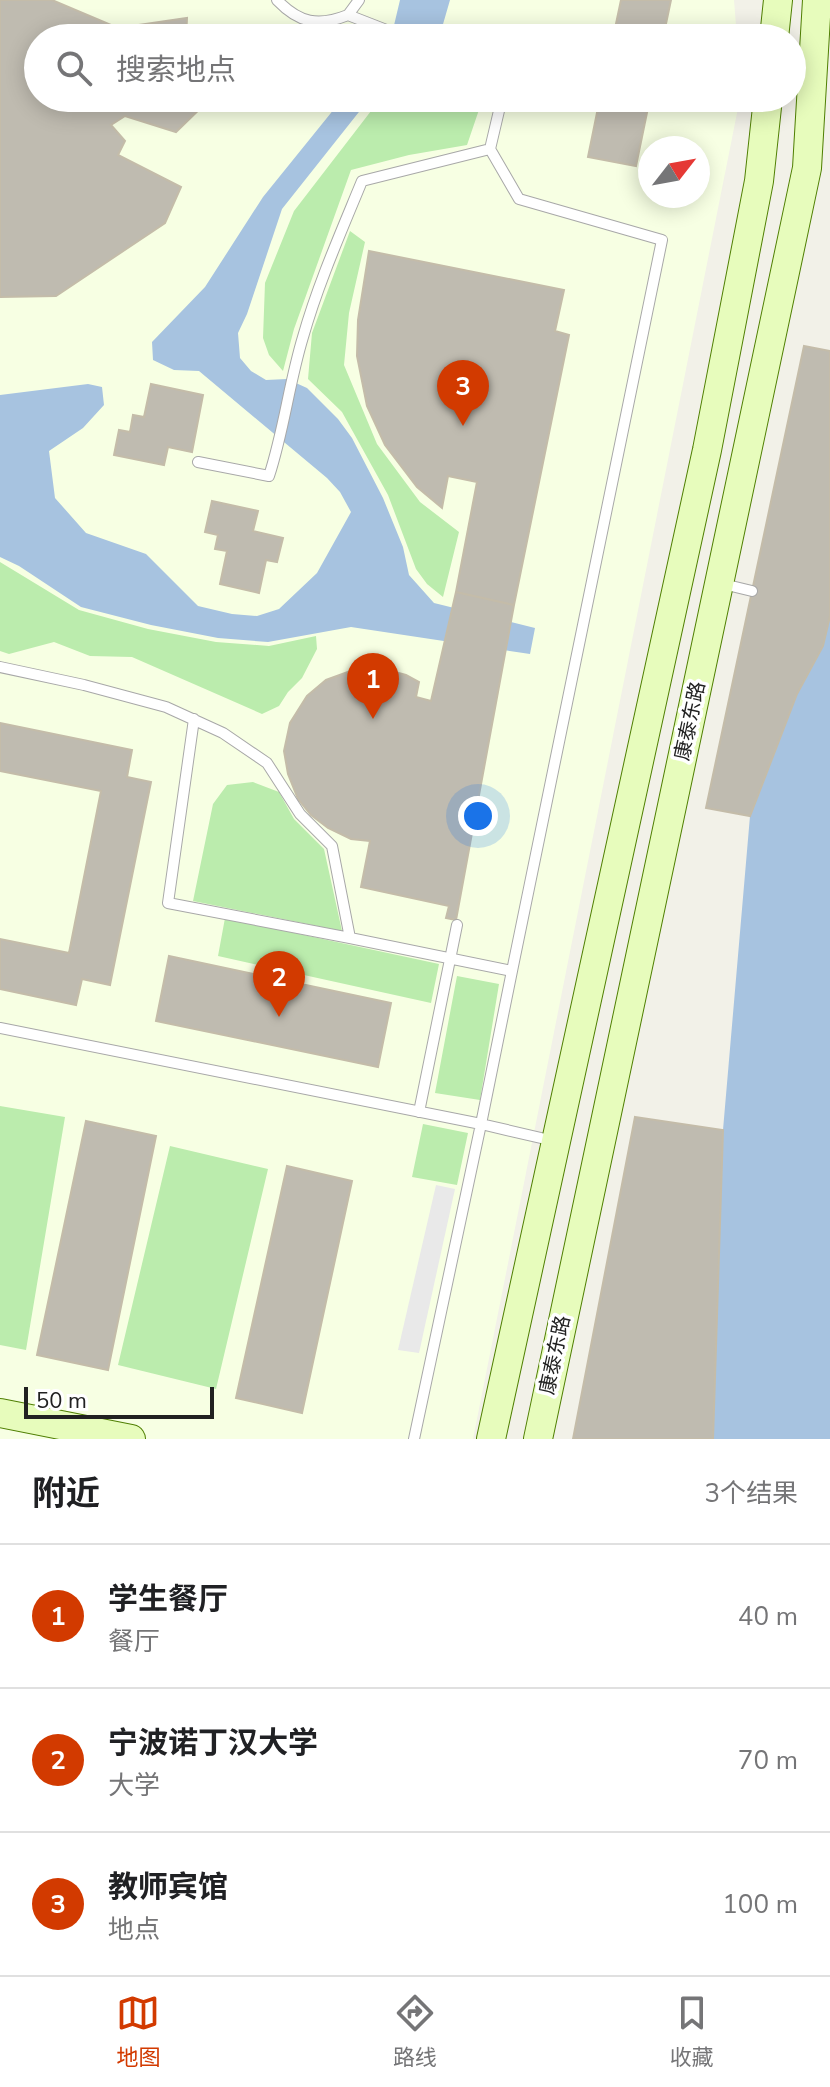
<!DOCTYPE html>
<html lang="zh">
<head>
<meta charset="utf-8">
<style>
	body { margin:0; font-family:"Nunito Sans","Noto Sans SC",sans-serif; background:#f6f6f6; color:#202124 }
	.compass { position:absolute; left:638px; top:136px; width:72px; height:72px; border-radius:50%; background:#fff; box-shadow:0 4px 20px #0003; rotate:59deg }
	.scale { position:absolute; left:24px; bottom:20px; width:190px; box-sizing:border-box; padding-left:8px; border:4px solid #212121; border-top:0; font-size:22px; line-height:28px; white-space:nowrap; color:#212121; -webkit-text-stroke:6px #fff; paint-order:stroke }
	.you { position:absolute; left:478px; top:816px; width:28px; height:28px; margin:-20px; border:6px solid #fff; border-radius:50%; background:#1a73e8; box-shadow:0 0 0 12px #1a73e833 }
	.badge { display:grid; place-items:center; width:52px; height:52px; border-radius:50%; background:#d23a00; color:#fff; font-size:26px; font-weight:700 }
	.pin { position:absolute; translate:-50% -66px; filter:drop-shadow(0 2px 4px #0008) }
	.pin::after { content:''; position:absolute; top:42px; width:28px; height:24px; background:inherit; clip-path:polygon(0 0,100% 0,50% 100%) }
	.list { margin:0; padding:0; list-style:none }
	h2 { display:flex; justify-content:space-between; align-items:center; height:104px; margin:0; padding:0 32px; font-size:34px }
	h2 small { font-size:26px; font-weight:400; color:#757577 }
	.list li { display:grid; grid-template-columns:52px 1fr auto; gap:24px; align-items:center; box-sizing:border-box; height:144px; padding:0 32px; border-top:2px solid #e0e0e0 }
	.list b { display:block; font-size:30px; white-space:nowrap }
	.list p { margin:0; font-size:26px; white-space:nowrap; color:#757577 }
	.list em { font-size:26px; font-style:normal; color:#757577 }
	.icon { flex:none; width:44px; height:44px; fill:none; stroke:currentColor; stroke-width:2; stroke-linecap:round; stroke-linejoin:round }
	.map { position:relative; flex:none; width:830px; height:1439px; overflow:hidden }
	.search { position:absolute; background:#fff; box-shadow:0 4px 20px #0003; left:24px; right:24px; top:24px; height:88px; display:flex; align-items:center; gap:20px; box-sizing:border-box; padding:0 28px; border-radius:44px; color:#757577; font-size:30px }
	.sheet { height:536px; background:#fff }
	nav { display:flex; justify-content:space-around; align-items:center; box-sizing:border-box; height:112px; border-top:2px solid #e0e0e0; background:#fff; font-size:22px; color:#757577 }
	nav a { display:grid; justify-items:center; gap:4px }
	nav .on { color:#d23a00 }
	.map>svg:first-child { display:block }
	.education { fill:#f7ffe3; fill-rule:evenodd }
	.grass { fill:#bbecad }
	.parking { fill:#e9e9e9 }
	.water { fill:#a7c3e0 }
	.building { fill:#bfbbb0; stroke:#c4bca9; stroke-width:2 }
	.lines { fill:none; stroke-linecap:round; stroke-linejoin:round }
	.lane-casing { stroke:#a8a8a8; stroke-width:12 }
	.secondary-casing { stroke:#4f7f02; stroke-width:30 }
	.lane { stroke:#fff; stroke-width:10 }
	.secondary { stroke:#e7fcbc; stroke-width:28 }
	.labels { text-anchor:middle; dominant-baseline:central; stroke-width:7; stroke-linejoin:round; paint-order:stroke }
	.street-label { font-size:20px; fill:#212121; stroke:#fff }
</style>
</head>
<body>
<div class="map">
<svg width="830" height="1439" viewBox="0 0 830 1439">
	<rect width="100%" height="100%" fill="#f2f1e8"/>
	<!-- education -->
	<path class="education" d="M0,0H734L737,38H38V98H740L473,1439H0ZM650,148H698V196H650Z"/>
	<!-- grass -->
	<path class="grass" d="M381,98H483L467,145L409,155L351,170L294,329L283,371L269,355L263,338L265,283L294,211Z
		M350,231L365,242L349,313L344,365L377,444L420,502L459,532L443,597L427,584L416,569L388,495L342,412L308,379L312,333Z
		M0,562L79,610L148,629L216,642L269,646L316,636L317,649L302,678L288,692L279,706L262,714L132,657L90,656L54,642L9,654L0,651Z
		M253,782L279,792L294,819L324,849L342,931L193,901L213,804L227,785Z
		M225,918L439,964L431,1003L218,956Z
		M457,976L499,984L480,1100L435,1093Z
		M0,1106L65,1117L26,1350L0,1345Z
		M423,1124L468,1133L457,1185L412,1177Z
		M170,1146L268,1169L216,1389L118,1365Z"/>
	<!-- parking -->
	<path class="parking" d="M436,1185L455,1189L419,1353L398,1350Z"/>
	<!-- water -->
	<path class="water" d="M400,0H450L439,38H391Z
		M343,98H370L282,209L247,314L238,333L240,358L251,371L266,380L287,379L307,388L338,419L352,438L383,498L403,547L409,575L434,603L535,628L530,654L351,627L268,642L218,638L151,625L81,607L19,566L0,557V395L88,384L102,387L104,405L83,428L49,451L55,498L86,533L146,554L198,606L232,614L257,616L279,609L317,573L351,512L340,492L327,478L199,371L174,370L153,360L152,342L205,287L263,197Z
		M830,616V1439H713L723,1130L750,816L797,694L823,646Z"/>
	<!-- building -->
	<path class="building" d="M0,0H52L118,28L187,18L186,38H38V98H211L176,132L125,116L111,125L125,141L118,155L181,187L165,223L56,296L0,297Z
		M621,0H671L663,38H613Z
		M600,98H650L636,166L588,157Z
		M369,251L564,290L555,331L569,335L514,605L456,592L477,482L448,476L442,508L417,487L385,445L367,406L357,356L358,320Z
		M804,346L830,351V616L823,646L797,694L750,816L706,808Z
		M151,384L203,395L192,452L168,447L164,465L114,455L119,430L130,432L133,415L144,417Z
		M212,501L258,511L253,531L283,538L277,562L266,560L259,593L220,584L227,551L215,549L218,535L205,532Z
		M456,592L514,605L456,920L446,918L449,906L361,887L370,841L351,839L328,828L311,815L298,799L288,774L284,751L290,723L307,696L326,680L356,669L380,668L406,675L419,682L416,697L431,701Z
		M0,723L132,750L127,777L151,782L110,985L82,979L76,1005L0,989V939L69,953L101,791L0,771Z
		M169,956L391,1003L378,1067L156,1021Z
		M635,1117L723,1130L713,1439H573Z
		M86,1121L156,1136L108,1370L37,1355Z
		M287,1166L352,1181L302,1413L236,1398Z"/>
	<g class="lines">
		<!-- lane casing -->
		<g class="lane-casing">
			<path id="lane" d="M277,0C299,23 318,27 348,15L359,0
				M348,15L407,38
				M490,149L519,199L662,240L512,971
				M198,462L269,476C284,430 289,383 303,337C318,284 341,232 362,181L490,149L502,98
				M723,584L752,591
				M0,667L84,685L166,707L223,733L267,763L300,814L332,846L350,938L512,971L481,1124L554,1141
				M194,719L168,903L350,938
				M0,1028L481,1124L414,1439
				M419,1112L457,925"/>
		</g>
		<!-- secondary casing -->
		<g class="secondary-casing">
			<path id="secondary" d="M774,38L778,0
				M0,1413L131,1439
				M491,1439L707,450L759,181L768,98
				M538,1439L807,168L817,0"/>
		</g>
		<!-- lane -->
		<use href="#lane" class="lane"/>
		<!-- secondary -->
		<use href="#secondary" class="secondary"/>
	</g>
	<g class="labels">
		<!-- street labels -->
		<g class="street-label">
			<text transform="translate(690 721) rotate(-78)">康泰东路</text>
			<text transform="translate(555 1355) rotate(-78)">康泰东路</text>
		</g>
	</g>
</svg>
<svg class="compass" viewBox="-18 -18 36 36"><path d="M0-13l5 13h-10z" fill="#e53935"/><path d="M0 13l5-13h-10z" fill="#757577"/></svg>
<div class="scale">50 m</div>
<div class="you"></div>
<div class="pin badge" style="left:373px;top:719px">1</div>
<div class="pin badge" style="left:279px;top:1017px">2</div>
<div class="pin badge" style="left:463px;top:426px">3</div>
<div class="search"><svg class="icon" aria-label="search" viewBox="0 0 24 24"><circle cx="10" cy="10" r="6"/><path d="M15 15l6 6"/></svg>搜索地点</div>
</div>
<section class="sheet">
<h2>附近<small>3个结果</small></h2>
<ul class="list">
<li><span class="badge">1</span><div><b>学生餐厅</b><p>餐厅</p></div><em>40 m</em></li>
<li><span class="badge">2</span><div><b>宁波诺丁汉大学</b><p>大学</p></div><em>70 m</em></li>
<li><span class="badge">3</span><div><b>教师宾馆</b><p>地点</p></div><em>100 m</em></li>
</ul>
</section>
<nav>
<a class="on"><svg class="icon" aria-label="map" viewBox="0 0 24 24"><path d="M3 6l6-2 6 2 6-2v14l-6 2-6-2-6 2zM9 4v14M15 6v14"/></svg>地图</a>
<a><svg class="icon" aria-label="directions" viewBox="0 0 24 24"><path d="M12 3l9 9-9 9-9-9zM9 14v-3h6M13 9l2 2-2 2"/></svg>路线</a>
<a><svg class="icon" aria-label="saved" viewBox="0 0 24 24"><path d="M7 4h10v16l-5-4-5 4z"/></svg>收藏</a>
</nav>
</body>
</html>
